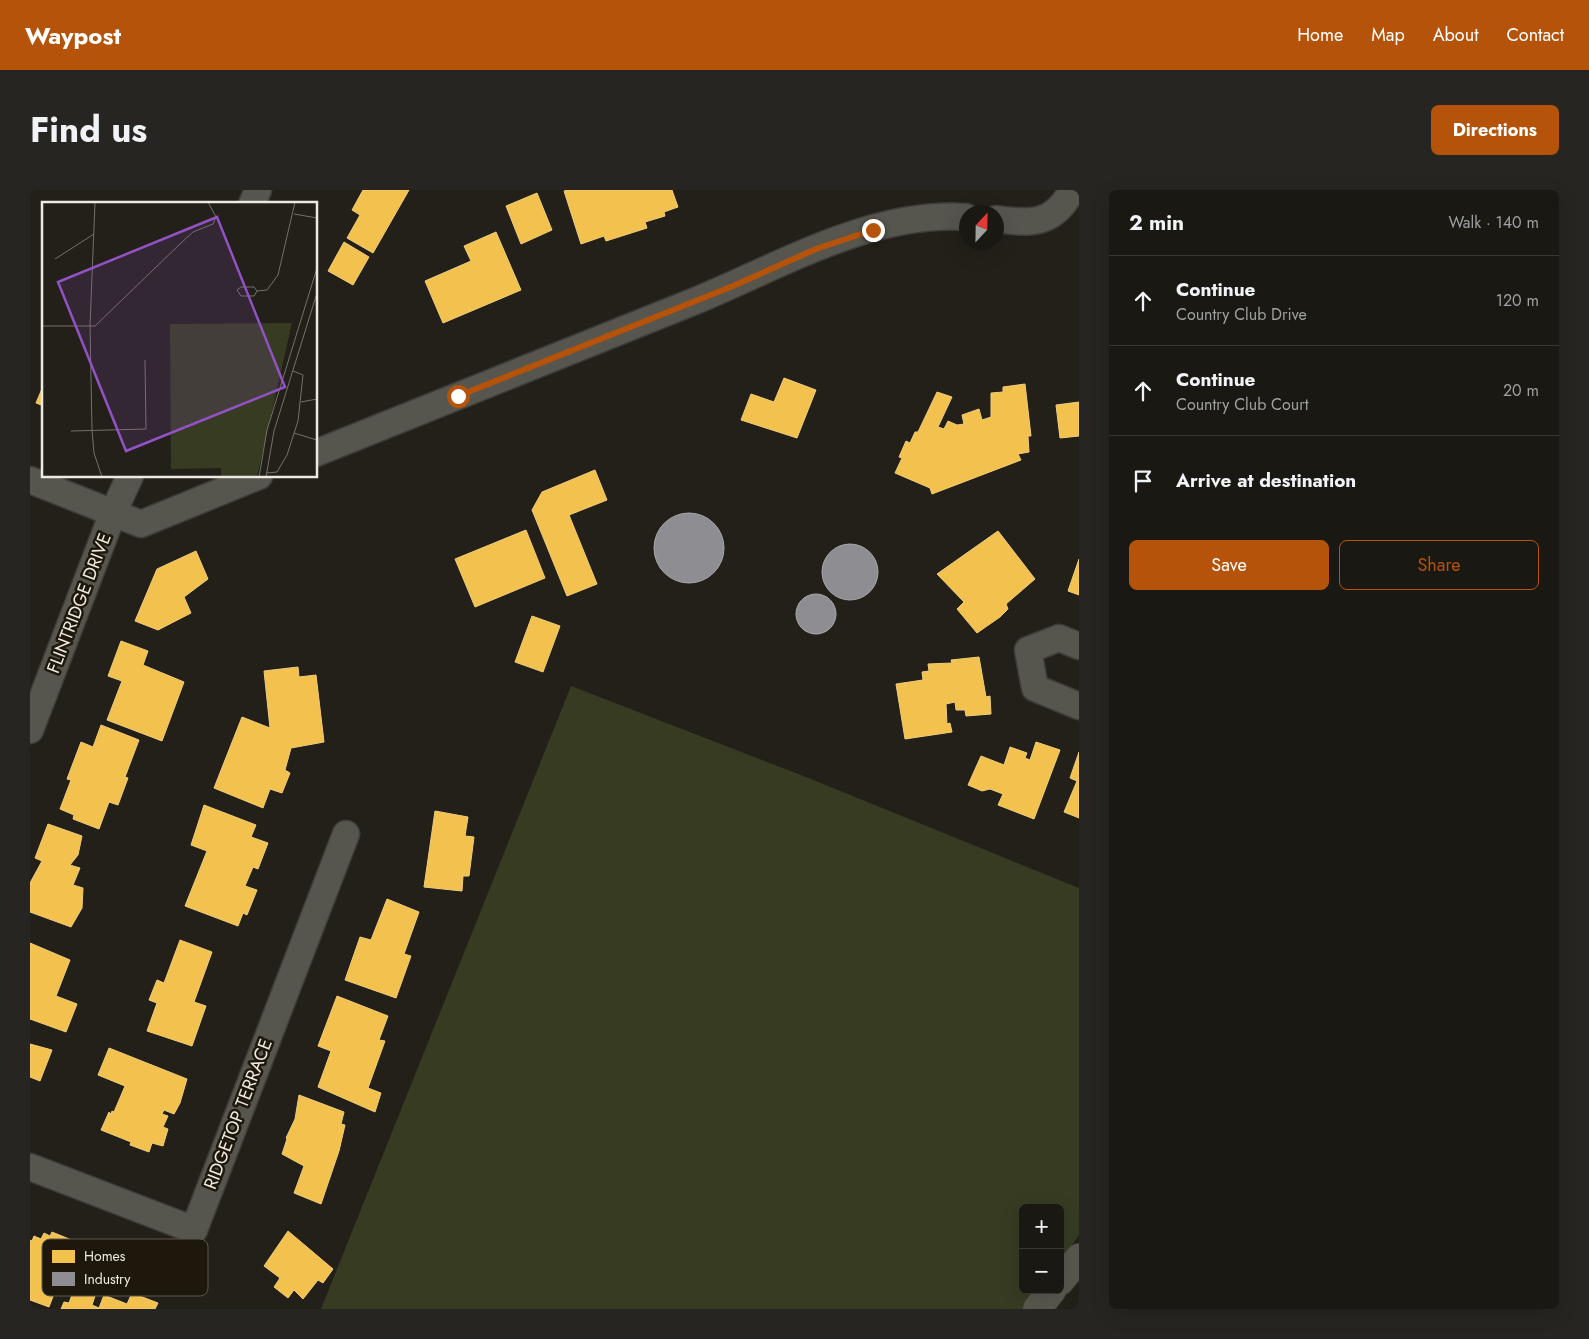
<!DOCTYPE html>
<html lang="en">
<head>
<meta charset="utf-8">
<style>
	body { margin:0; font-family:Jost,sans-serif; background:#272521; color:#f1f3f6 }
	.controls { position:absolute; right:15px; bottom:15px; display:grid; overflow:hidden; border-radius:8px; box-shadow:0 5px 20px #0002 }
	.controls button { width:45px; height:45px; display:grid; place-items:center; padding:0; border:0; border-bottom:1px solid #383733; background:#1a1813; color:#f1f3f6; font:25px sans-serif }
	.compass { position:absolute; left:929px; top:15px; width:45px; height:45px; border-radius:50%; background:#1a1813; box-shadow:0 5px 20px #0002; rotate:22deg }
	.stop { position:absolute; width:15px; height:15px; margin:-11px; border:4px solid #b45309; border-radius:50%; background:#fff }
	.stop.end { background:#b45309; border-color:#fff; box-shadow:0 1px 5px #0008 }
	.list { margin:0; padding:0; list-style:none }
	h2 { display:flex; justify-content:space-between; align-items:center; height:65px; margin:0; padding:0 20px; font-size:21px }
	h2 small { font-size:16px; font-weight:400; color:#9fa0a0 }
	.list li { display:grid; grid-template-columns:32px 1fr auto; gap:15px; align-items:center; box-sizing:border-box; height:90px; padding:0 20px; border-top:1px solid #383733 }
	.list b { display:block; font-size:19px; white-space:nowrap }
	.list p { margin:0; font-size:16px; white-space:nowrap; color:#9fa0a0 }
	.list em { font-size:16px; font-style:normal; color:#9fa0a0 }
	.actions { display:flex; gap:10px; padding:15px 20px }
	.actions a { flex:1; padding:11px 0; border:1px solid #b45309; border-radius:8px; text-align:center; font-size:18px; color:#b45309 }
	.actions .main { background:#b45309; color:#fff }
	.icon { flex:none; width:28px; height:28px; fill:none; stroke:currentColor; stroke-width:2; stroke-linecap:round; stroke-linejoin:round }
	.map { position:relative; flex:none; width:1049px; height:1119px; overflow:hidden; border-radius:8px }
	header { display:flex; align-items:center; gap:30px; box-sizing:border-box; height:70px; padding:0 25px; background:#b45309; color:#fff }
	header strong { font-size:24px }
	nav { display:flex; gap:28px; margin-inline-start:auto; font-size:18px }
	.intro { display:flex; align-items:center; justify-content:space-between; box-sizing:border-box; height:120px; padding:0 30px }
	h1 { margin:0; font-size:35px }
	.button { padding:12px 22px; border-radius:8px; background:#b45309; color:#fff; font-size:18px; font-weight:700 }
	main { display:flex; gap:30px; padding:0 30px }
	aside { flex:1; background:#1a1813; border-radius:8px; box-shadow:0 5px 20px #0002 }
	.map>svg:first-child { display:block }
	.green { fill:#363b22 }
	.homes { fill:#f2c14e; stroke:#f1cd7a }
	.industry { fill:#8d8d92; stroke:#aaa9aa }
	.lines { fill:none; stroke-linecap:round; stroke-linejoin:round }
	.street-casing { stroke:#3f3b36; stroke-width:29 }
	.secondary-casing { stroke:#3f3b36; stroke-width:30 }
	.street { stroke:#56564f; stroke-width:26 }
	.secondary { stroke:#58584f; stroke-width:28 }
	.route { stroke:#b45309; stroke-width:6 }
	.labels { text-anchor:middle; dominant-baseline:central; stroke-width:5; stroke-linejoin:round; paint-order:stroke }
	.street-label { font-size:18px; fill:#eeeae2; stroke:#1d180b }
	.inset-road { fill:none; stroke:#747169; stroke-width:1 }
	.view { fill:#9252c6; fill-opacity:0.15; stroke:#9252c6; stroke-width:2.5 }
	.inset-edge { fill:none; stroke:#eeeae2; stroke-width:2.5 }
	.key { fill:#1d180b; stroke:#5c574c; stroke-width:1 }
	.key-label { font-size:14px; fill:#eeeae2 }
</style>
</head>
<body>
<header>
<strong>Waypost</strong>
<nav><a>Home</a><a>Map</a><a>About</a><a>Contact</a></nav>
</header>
<div class="intro"><h1>Find us</h1><a class="button">Directions</a></div>
<main>
<div class="map">
<svg width="1049" height="1119" viewBox="0 0 1049 1119">
	<rect width="100%" height="100%" fill="#232019"/>
	<!-- green -->
	<path class="green" d="M541,496L776,587L1049,698V1045L1030,1071V1018H993V1100H1009L995,1119H291Z"/>
	<!-- homes -->
	<path class="homes" d="M333,0H379L343,63L317,48L330,25L322,20Z
		M539,0H642L648,17L634,22L635,26L615,32L617,38L576,51L574,46L551,54L534,1Z
		M507,3L522,40L491,54L476,16Z
		M466,42L491,100L413,133L395,91L441,71L434,56Z
		M314,52L339,67L323,95L298,81Z
		M754,188L786,200L767,248L711,230L721,204L744,212Z
		M14,194V216L6,213Z
		M995,194L1001,246H998L999,262L988,264L991,270L902,304L900,298L865,283L872,268L869,267L876,251L880,253L885,242H888L907,202L922,207L908,237L914,239L918,231L927,235L934,234L932,225L949,219L952,230L961,227V203L973,202V197Z
		M1049,212V246L1030,248L1026,215Z
		M565,280L577,310L539,325L567,394L537,406L502,320L512,302Z
		M496,340L515,388L445,417L425,369Z
		M968,341L1005,389L976,414L978,419L970,427L947,443L927,419L934,412L907,384Z
		M166,361L178,389L154,407L161,423L128,440L105,431L127,379Z
		M1049,369V405L1038,401Z
		M502,426L530,436L513,482L485,472Z
		M91,451L118,461L113,475L154,492L132,551L77,530L92,491L78,486Z
		M949,467L956,507L960,506L961,524L936,526L935,520H926L925,512L916,514L917,534L920,533L922,542L875,549L866,494L893,490L892,482L899,481L898,474L922,473L921,470Z
		M268,477L269,487L286,485L294,552L261,558L255,580L260,583L252,603L240,599L233,618L184,598L212,527L240,538L234,481Z
		M71,535L109,550L95,587L98,588L88,615L79,612L69,639L43,629L44,625L30,619L41,590L37,589L51,552L63,557Z
		M1006,552L1030,560L1004,629L968,615L973,604L960,599L952,601L938,595L951,566L974,575L980,557L997,563L995,568L1000,570Z
		M1049,562V628L1034,622L1047,591L1040,588Z
		M174,615L226,635L221,647L238,653L228,679L223,677L215,696L227,700L217,725L213,723L208,736L155,716L177,661L161,655Z
		M405,621L438,627L435,646L444,647L439,686H433L432,701L394,697Z
		M18,634L52,646L48,665L40,675L50,678L43,695L53,698L52,718L41,737L0,722V693L12,671L5,668Z
		M357,709L389,722L374,764L381,766L366,808L315,790L330,747L341,750Z
		M150,750L182,762L164,812L176,816L162,856L117,841L127,813L119,810L127,790L134,793Z
		M0,753L40,770L26,806L47,814L36,842L0,829Z
		M307,806L358,826L349,850L355,851L338,898L351,903L345,922L288,897L301,861L288,856Z
		M0,854L22,860L10,891L0,887Z
		M79,858L157,889L150,913L144,924L134,920L132,924L138,926L133,937L138,939L133,956L122,953L119,962L100,955L101,952L71,940L79,922L81,924L82,921L84,922L95,896L68,885Z
		M269,905L314,922L311,934L315,935L309,961L291,1014L264,1003L274,976L252,964L257,949L256,948L265,929Z
		M258,1041L303,1079L293,1093L288,1090L273,1109L264,1100L258,1108L244,1097L250,1088L234,1076Z
		M22,1042L44,1051L19,1117L0,1110V1050L2,1051L4,1046L11,1049L14,1043L20,1046Z
		M49,1086L69,1094L62,1115L69,1118L74,1105L97,1114L102,1103L128,1113L125,1119H31L34,1112L39,1113Z"/>
	<!-- industry -->
	<path class="industry" d="M624 358a35 35 0 1 1 70 0a35 35 0 1 1-70 0Z
		M792 382a28 28 0 1 1 56 0a28 28 0 1 1-56 0Z
		M766 424a20 20 0 1 1 40 0a20 20 0 1 1-40 0Z"/>
	<g class="lines">
		<!-- street casing -->
		<g class="street-casing">
			<path id="street" d="M222,14L228,0
				M966,29C1001,34 1024,35 1042,0
				M286,263C412,212 539,162 665,111C750,76 841,21 936,27
				M0,290L111,334L229,286
				M1049,456L1029,448L998,460L1005,498L1049,516
				M0,540L83,323L100,286
				M0,977L164,1040L316,644"/>
		</g>
		<!-- secondary casing -->
		<g class="secondary-casing">
			<path id="secondary" d="M1030,1091L1049,1068
				M1007,1119L1022,1100"/>
		</g>
		<!-- street -->
		<use href="#street" class="street"/>
		<!-- secondary -->
		<use href="#secondary" class="secondary"/>
	</g>
	<g class="lines">
		<!-- route -->
		<path class="route" d="M428,206L703,96L786,59L843,40"/>
	</g>
	<g class="labels">
		<!-- street labels -->
		<g class="street-label">
			<text transform="translate(49 413) rotate(-69)">FLINTRIDGE DRIVE</text>
			<text transform="translate(208 924) rotate(-69)">RIDGETOP TERRACE</text>
		</g>
	</g>
	<!-- overview -->
	<g transform="translate(12 12)">
		<rect width="275" height="275" fill="#232019"/>
		<path d="M250,121L215,275H179V266L129,267L128,122Z" fill="#363b22"/>
		<path class="inset-road" d="M53,0L48,124L50,228L52,251L60,275M252,12L275,16M13,57L52,32M199,85H212L215,89L212,94H199L195,88ZM215,89L225,88L236,73L253,0M0,124H53L139,41L151,30L171,22L174,15L166,0M259,200L275,197M29,229L104,227L103,158M252,231L275,238M225,271L235,270L245,253L256,219L261,173L251,169M217,275L225,228L275,66M224,275L232,229L275,91"/>
		<path class="view" d="M175,15L243,185L84,249L16,80Z"/>
		<rect width="275" height="275" class="inset-edge"/>
	</g>
	<!-- legend -->
	<rect x="12" y="1049" width="166" height="57" rx="8" class="key"/>
	<rect x="22" y="1060" width="23" height="13" fill="#f2c14e"/>
	<rect x="22" y="1082" width="23" height="14" fill="#8d8d92"/>
	<g class="key-label">
		<text x="54" y="1071">Homes</text>
		<text x="54" y="1094">Industry</text>
	</g>
</svg>
<div class="controls">
<button>+</button>
<button>−</button>
</div>
<svg class="compass" viewBox="-18 -18 36 36"><path d="M0-13l5 13h-10z" fill="#e53935"/><path d="M0 13l5-13h-10z" fill="#9fa0a0"/></svg>
<div class="stop" style="left:428px;top:206px"></div>
<div class="stop end" style="left:843px;top:40px"></div>
</div>
<aside>
<h2>2 min<small>Walk · 140 m</small></h2>
<ul class="list">
<li><svg class="icon" aria-label="ahead" viewBox="0 0 24 24"><path d="M12 20V5M6 11l6-6 6 6"/></svg><div><b>Continue</b><p>Country Club Drive</p></div><em>120 m</em></li>
<li><svg class="icon" aria-label="ahead" viewBox="0 0 24 24"><path d="M12 20V5M6 11l6-6 6 6"/></svg><div><b>Continue</b><p>Country Club Court</p></div><em>20 m</em></li>
<li><svg class="icon" aria-label="arrive" viewBox="0 0 24 24"><path d="M6 21V4h12l-3 4 3 4H6"/></svg><div><b>Arrive at destination</b></div></li>
</ul>
<div class="actions"><a class="main">Save</a><a>Share</a></div>
</aside>
</main>
</body>
</html>
